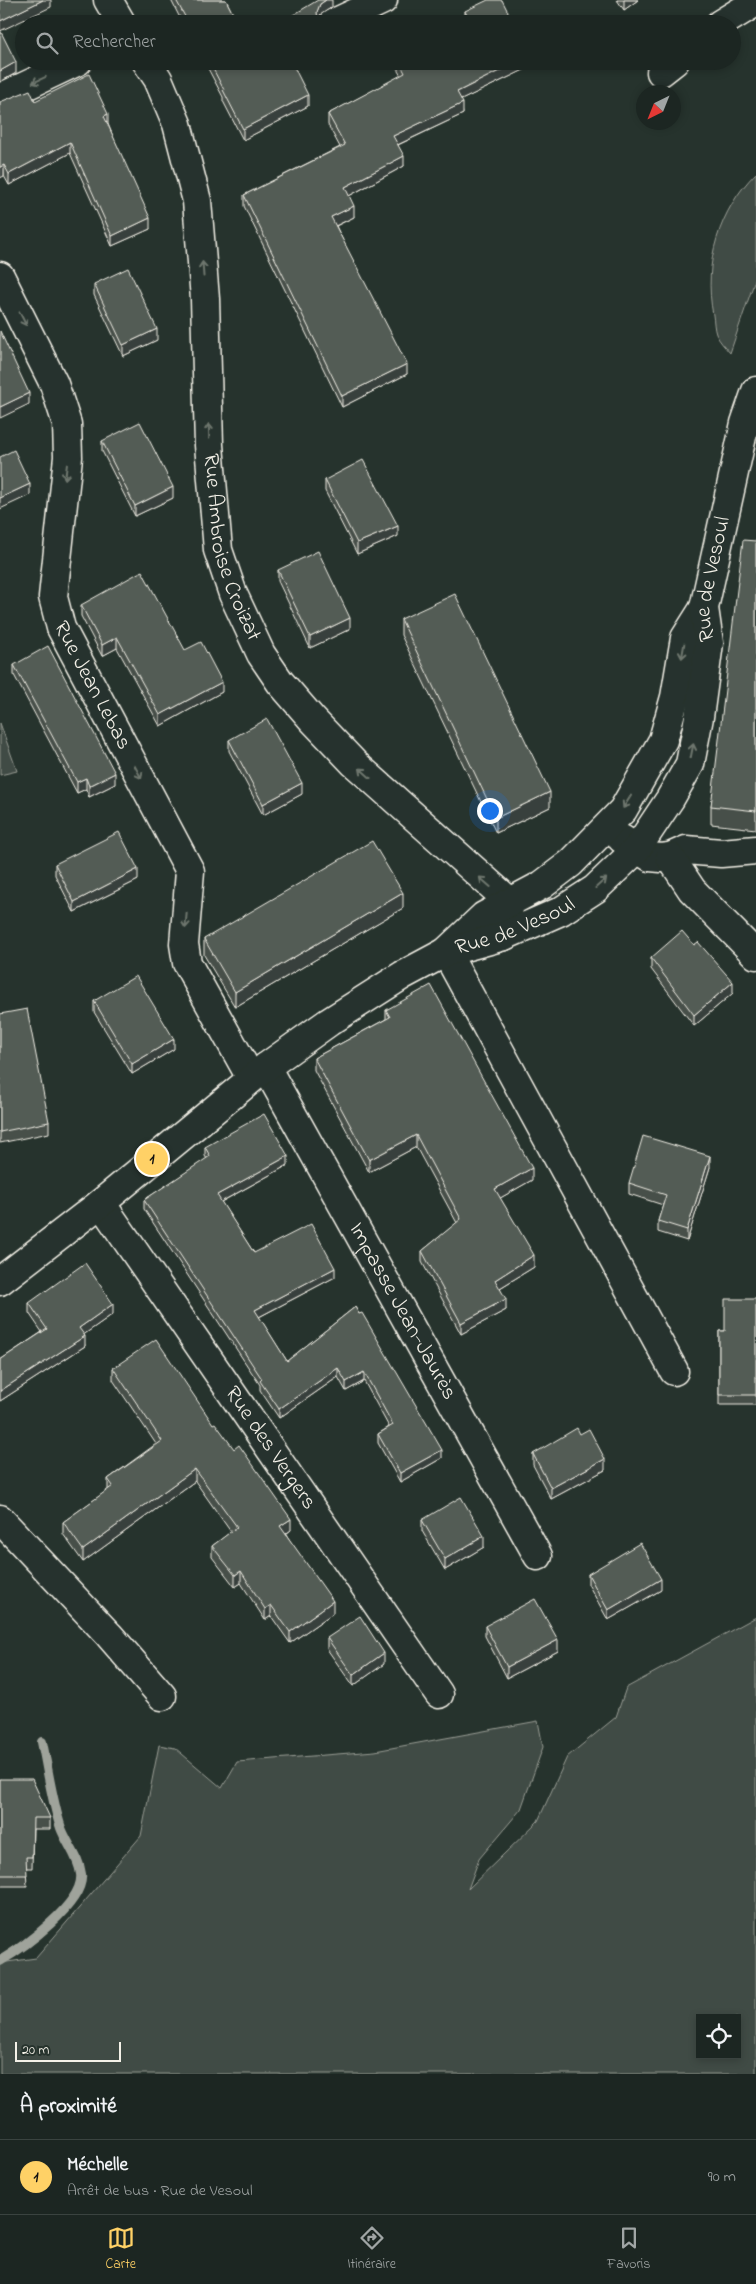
<!DOCTYPE html>
<html lang="fr">
<head>
<meta charset="utf-8">
<style>
	body { margin:0; font-family:"Indie Flower",sans-serif; background:#29322f; color:#f1f3f6 }
	.controls { position:absolute; right:15px; bottom:15px; display:grid; overflow:hidden; border-radius:0px; box-shadow:0 2px 8px #0003 }
	.controls button { width:45px; height:45px; display:grid; place-items:center; padding:0; border:0; border-bottom:1px solid #3a4340; background:#1c2622; color:#f1f3f6; font:25px sans-serif }
	.compass { position:absolute; left:636px; top:85px; width:45px; height:45px; border-radius:50%; background:#1c2622; box-shadow:0 2px 8px #0003; rotate:223deg }
	.scale { position:absolute; left:15px; bottom:12px; width:106px; box-sizing:border-box; padding-left:5px; border:2px solid #f4f1e8; border-top:0; font-size:14px; line-height:18px; white-space:nowrap; color:#f4f1e8; -webkit-text-stroke:4px #26332d; paint-order:stroke }
	.you { position:absolute; left:489px; top:810px; width:18px; height:18px; margin:-12px; border:4px solid #fff; border-radius:50%; background:#1a73e8; box-shadow:0 0 0 8px #1a73e833 }
	.badge { display:grid; place-items:center; width:32px; height:32px; border-radius:50%; background:#ffd166; color:#111; font-size:16px; font-weight:700 }
	.pin { position:absolute; translate:-50% -50%; border:2px solid #fff; box-shadow:0 1px 5px #0006 }
	.list { margin:0; padding:0; list-style:none }
	h2 { display:flex; justify-content:space-between; align-items:center; height:65px; margin:0; padding:0 20px; font-size:21px }
	h2 small { font-size:16px; font-weight:400; color:#a0a5a5 }
	.list li { display:grid; grid-template-columns:32px 1fr auto; gap:15px; align-items:center; box-sizing:border-box; height:75px; padding:0 20px; border-top:1px solid #3a4340 }
	.list b { display:block; font-size:19px; white-space:nowrap }
	.list p { margin:0; font-size:16px; white-space:nowrap; color:#a0a5a5 }
	.list em { font-size:16px; font-style:normal; color:#a0a5a5 }
	.icon { flex:none; width:28px; height:28px; fill:none; stroke:currentColor; stroke-width:2; stroke-linecap:round; stroke-linejoin:round }
	.map { position:relative; flex:none; width:756px; height:2074px; overflow:hidden }
	.search { position:absolute; background:#1c2622; box-shadow:0 2px 8px #0003; left:15px; right:15px; top:15px; height:55px; display:flex; align-items:center; gap:12px; box-sizing:border-box; padding:0 18px; border-radius:28px; color:#a0a5a5; font-size:19px }
	.sheet { height:140px; background:#1c2622 }
	nav { display:flex; justify-content:space-around; align-items:center; box-sizing:border-box; height:70px; border-top:1px solid #3a4340; background:#1c2622; font-size:14px; color:#a0a5a5 }
	nav a { display:grid; justify-items:center; gap:2px }
	nav .on { color:#ffd166 }
	.map>svg:first-child { display:block }
	.green { fill:#414b45; stroke:#9a9e96; fill-rule:evenodd }
	.lines { fill:none; stroke-linecap:round; stroke-linejoin:round }
	.stream { stroke:#9fa39b; stroke-width:10 }
	.minor-casing { stroke:#f4f1e8; stroke-width:31 }
	.minor { stroke:#26332d; stroke-width:28 }
	.wall { fill:#474f49; stroke:#f4f1e8 }
	.shaded-wall { fill:#39403c; stroke:#f4f1e8 }
	.building { fill:#525c55; stroke:#f4f1e8 }
	.oneway { stroke:#6e766e }
	.labels { text-anchor:middle; dominant-baseline:central; stroke-width:4; stroke-linejoin:round; paint-order:stroke }
	.street-label { font-size:22px; fill:#f4f1e8; stroke:#26332d }
</style>
</head>
<body>
<div class="map">
<svg width="756" height="2074" viewBox="0 0 756 2074">
	<rect width="100%" height="100%" fill="#26332d"/>
	<filter id="ink" filterUnits="userSpaceOnUse"><feTurbulence type="fractalNoise" baseFrequency=".02" numOctaves="2"/><feDisplacementMap in="SourceGraphic" scale="10" xChannelSelector="R" yChannelSelector="G"/><feConvolveMatrix kernelMatrix="1 2 1 2 8 2 1 2 1" color-interpolation-filters="sRGB"/></filter>
	<g filter="url(#ink)">
		<!-- green -->
		<path class="green" d="M756,173V277L730,353C725,347 719,341 716,334C714,329 714,321 713,315C703,263 719,210 756,173Z
			M0,723L17,771L0,775Z
			M756,1617V2074H0V1963L36,1958L141,1836L159,1745L175,1748L222,1788L237,1762L375,1751L538,1721L543,1747L521,1809L479,1859L468,1889L538,1821L567,1757L616,1717L626,1688ZM700,2018H737V2055H700Z"/>
		<g class="lines">
			<!-- stream -->
			<path class="stream" d="M0,1961C22,1948 85,1903 81,1874C79,1857 67,1844 61,1828C52,1801 48,1770 42,1742"/>
			<!-- minor casing -->
			<g class="minor-casing">
				<g id="minor">
					<path d="M108,0L122,24"/>
					<path d="M332,24L383,0"/>
					<path d="M720,24L756,2"/>
					<path id="s1" d="M146,61L158,79L177,124L197,201L205,299L209,445L218,550L233,594L261,654L280,682L312,719L354,763L510,902L504,936"/>
					<path d="M661,72L675,61"/>
					<path d="M0,98L78,61"/>
					<path id="s2" d="M0,276L54,384L67,424L68,457L53,597L61,628L190,871L184,944L187,963L251,1078"/>
					<path d="M622,839L650,857L661,858L670,857L686,850L721,853L756,850"/>
					<path d="M670,857L692,890L756,955"/>
					<path d="M448,950L484,916L542,885L571,863L623,810L663,740L675,697L685,638L704,608"/>
					<path d="M446,952L674,1371"/>
					<path id="s3" d="M266,1067L538,1556"/>
					<path id="s4" d="M101,1203L439,1694"/>
					<path id="s5" d="M0,1281L101,1203L266,1067L329,1022L403,975L446,952L504,936L561,911L595,889L636,850L670,799L690,764L699,717L709,643L704,608L745,423L756,391"/>
					<path d="M0,1519L109,1635L162,1696"/>
				</g>
			</g>
			<!-- minor -->
			<use href="#minor" class="minor"/>
		</g>
		<!-- wall -->
		<path class="wall" d="M171,0H226L238,24H183Z
			M617,0H638L624,10Z
			M465,11L514,24H465Z
			M204,61H291L308,106L243,140L223,101V97Z
			M398,61H530V67L461,100L463,114L398,145L404,166L349,196L354,217L336,226L407,374L342,407L244,206V195L340,147L328,125V114L401,76L398,71Z
			M35,101L108,124L150,229L112,246L70,153L9,185L4,176L0,102Z
			M94,284L157,340L123,356L94,295Z
			M102,441L173,498L135,516L102,451Z
			M325,480L398,536L357,554L325,491Z
			M756,541V829L711,824V806Z
			M278,570L350,629L310,648L278,581Z
			M81,605L185,650L222,692L160,726L117,648L102,656L81,616Z
			M401,619L550,807L496,833L401,635Z
			M14,665L115,784L89,797L86,789L77,793L14,675Z
			M229,740L302,794L263,815L229,751Z
			M55,864L138,880L74,912L55,875Z
			M403,908L235,1007L204,955V939Z
			M651,958L733,993L694,1026L651,969Z
			M94,1001L174,1049L132,1074L94,1012Z
			M386,1010L532,1180L500,1198L534,1267L500,1288L506,1310L461,1334L422,1262V1251L457,1223L416,1147L369,1172L314,1070V1058L386,1019Z
			M0,1014L49,1122V1133L0,1143Z
			M205,1147L288,1165L221,1202L254,1253L335,1277L259,1317L287,1361L355,1307L442,1458L400,1482L378,1443V1434L389,1427L364,1381L346,1391L338,1377L279,1418L260,1390V1385L144,1209V1200L207,1159L205,1156Z
			M710,1167L687,1241L658,1232V1221L663,1205L629,1194V1183Z
			M756,1299V1405H719V1331H725Z
			M29,1303L113,1314L83,1335L85,1346L0,1401V1360L42,1332L29,1313Z
			M113,1368L213,1424L291,1530L286,1534L333,1613L290,1643L271,1616L265,1620L241,1583L235,1587L212,1557V1546L231,1532L195,1481L83,1562L63,1534V1522L108,1490V1479L156,1444L113,1380Z
			M580,1434L605,1470L551,1499L533,1465V1454Z
			M422,1520L484,1547L445,1570L422,1531Z
			M588,1574L661,1590L608,1620L588,1584Z
			M485,1626L558,1651L507,1678L485,1636Z
			M327,1638L384,1664L353,1686L327,1649Z
			M0,1779L50,1818V1829H33L32,1868H26L27,1886H0Z"/>
		<!-- shaded-wall -->
		<path class="shaded-wall" d="M43,0H51V7L0,31V21Z
			M326,0H332V7L320,15L317,22V12L320,4Z
			M624,0H638L624,10Z
			M519,61H530V67L457,102V92Z
			M16,62V73L0,82V71Z
			M308,95V106L243,140V129Z
			M463,103V114L393,147V136Z
			M108,114V124L104,127V116Z
			M70,142V153L9,185V174Z
			M404,156V166L345,198V187Z
			M4,165V176L0,178V167Z
			M354,206V217L331,228V217Z
			M150,218V229L112,246V236Z
			M157,329V340L123,356V345Z
			M407,364V374L342,407V396Z
			M29,393V404L0,418V407Z
			M30,484V495L0,509V498Z
			M173,487V498L135,516V506Z
			M398,526V536L357,554V543Z
			M350,618V629L310,648V637Z
			M117,637V648L102,656V645Z
			M222,682V692L160,726V715Z
			M115,773V784L89,797V786Z
			M86,778V789L77,793V782Z
			M302,783V794L263,815V804Z
			M550,792V807L496,833V818Z
			M138,869V880L74,912V902Z
			M403,893V908L235,1007V992Z
			M733,982V993L694,1026V1015Z
			M174,1039V1049L132,1074V1064Z
			M416,1135V1147L369,1172V1160Z
			M288,1156V1165L217,1204V1195Z
			M710,1156V1167L687,1241V1230Z
			M532,1168V1180L495,1201V1189Z
			M534,1255V1267L495,1291V1280Z
			M335,1268V1277L255,1319V1310Z
			M506,1299V1310L461,1334V1323Z
			M113,1304V1314L79,1338V1328Z
			M85,1336V1346L0,1401V1391Z
			M338,1368V1377L279,1418V1409Z
			M364,1372V1381L346,1391V1382Z
			M442,1450V1458L400,1482V1473Z
			M605,1459V1470L551,1499V1488Z
			M195,1469V1481L83,1562V1550Z
			M291,1519V1530L280,1538V1526Z
			M484,1536V1547L445,1570V1559Z
			M241,1571V1583L235,1587V1575Z
			M661,1579V1590L608,1620V1610Z
			M333,1601V1613L290,1643V1632Z
			M271,1605V1616L265,1620V1609Z
			M558,1640V1651L507,1678V1667Z
			M384,1653V1664L353,1686V1675Z"/>
		<!-- building -->
		<path class="building" d="M0,0H43L0,21Z
			M176,0H226L238,24H189Z
			M318,0H326L320,4L317,12L318,21L321,24H278Z
			M488,0H502L514,24H469L470,23L465,11Z
			M0,30L16,62L0,71Z
			M209,61H291L308,95L243,129L223,90H224Z
			M399,61H519L457,92L463,103L393,136L404,156L345,187L354,206L331,217L407,364L342,396L244,195L345,145L328,114L405,73Z
			M89,74L108,114L104,116L150,218L112,236L70,142L9,174L4,165L0,167V102L30,90L35,101Z
			M128,268L157,329L123,345L94,284Z
			M0,331L29,393L0,407Z
			M140,422L173,487L135,506L102,441Z
			M14,450L30,484L0,498V457Z
			M363,460L398,526L357,543L325,480Z
			M743,540L756,541V811L711,806Z
			M318,551L350,618L310,637L278,570Z
			M142,571L185,650L201,642L222,682L160,715L117,637L102,645L81,605Z
			M455,594L550,792L496,818L401,619Z
			M48,646L115,773L89,786L86,778L77,782L14,665Z
			M267,719L302,783L263,804L229,740Z
			M119,832L138,869L74,902L55,864Z
			M372,841L403,893L235,992L204,939Z
			M682,931L694,945L698,942L733,982L694,1015L651,958Z
			M136,976L174,1039L132,1064L94,1001Z
			M431,985L532,1168L495,1189L534,1255L495,1280L506,1299L461,1323L422,1251L461,1219L416,1135L369,1160L314,1058L390,1017L386,1010Z
			M27,1009L49,1122L0,1132V1014Z
			M264,1114L288,1156L217,1195L254,1253L311,1224L335,1268L255,1310L287,1361L355,1307L359,1314L362,1313L442,1450L400,1473L378,1434L393,1425L364,1372L346,1382L338,1368L279,1409L260,1381L262,1379L144,1200L210,1156L205,1147Z
			M643,1136L710,1156L687,1230L658,1221L666,1195L629,1183Z
			M85,1263L113,1304L79,1328L85,1336L0,1391V1360L47,1329L29,1303Z
			M725,1299H756V1395H719V1331H725Z
			M156,1339L213,1424L215,1423L234,1449L239,1445L291,1519L280,1526L333,1601L290,1632L271,1605L265,1609L241,1571L235,1575L212,1546L237,1527L195,1469L83,1550L63,1522L113,1486L108,1479L162,1441L113,1368Z
			M577,1428L580,1434L589,1429L605,1459L551,1488L533,1454Z
			M461,1497L484,1536L445,1559L422,1520Z
			M640,1543L661,1579L608,1610L588,1574Z
			M535,1599L558,1640L507,1667L485,1626Z
			M360,1616L384,1653L353,1675L327,1638Z
			M0,1779H32L50,1818H33L32,1857H26L27,1875H0Z"/>
		<!-- one-way arrows -->
		<defs><path id="oneway-shaft" d="M-6 0H5M1.5-3L5.5 0L1.5 3" fill="none" stroke-width="1.6" stroke-linecap="round" stroke-linejoin="round" transform="scale(1.25)"/></defs>
		<g class="oneway">
			<use href="#oneway-shaft" transform="translate(39 80) rotate(155)"/>
			<use href="#oneway-shaft" transform="translate(203 269) rotate(-94)"/>
			<use href="#oneway-shaft" transform="translate(23 319) rotate(63)"/>
			<use href="#oneway-shaft" transform="translate(209 431) rotate(-92)"/>
			<use href="#oneway-shaft" transform="translate(66 472) rotate(97)"/>
			<use href="#oneway-shaft" transform="translate(683 651) rotate(100)"/>
			<use href="#oneway-shaft" transform="translate(692 751) rotate(-79)"/>
			<use href="#oneway-shaft" transform="translate(138 772) rotate(62)"/>
			<use href="#oneway-shaft" transform="translate(365 773) rotate(-138)"/>
			<use href="#oneway-shaft" transform="translate(627 802) rotate(122)"/>
			<use href="#oneway-shaft" transform="translate(485 882) rotate(-139)"/>
			<use href="#oneway-shaft" transform="translate(601 883) rotate(-42)"/>
			<use href="#oneway-shaft" transform="translate(186 921) rotate(95)"/>
		</g>
	</g>
	<g class="labels">
		<!-- street labels -->
		<g class="street-label">
			<text stroke="none"><textPath href="#s1" startOffset="500">Rue Ambroise Croizat</textPath></text>
			<text stroke="none"><textPath href="#s5" startOffset="1064">Rue de Vesoul</textPath></text>
			<text stroke="none"><textPath href="#s2" startOffset="434">Rue Jean Lebas</textPath></text>
			<text stroke="none"><textPath href="#s5" startOffset="629">Rue de Vesoul</textPath></text>
			<text stroke="none"><textPath href="#s3" startOffset="280">Impasse Jean-Jaurès</textPath></text>
			<text stroke="none"><textPath href="#s4" startOffset="298">Rue des Vergers</textPath></text>
		</g>
	</g>
</svg>
<div class="controls">
<button><svg class="icon" aria-label="locate" viewBox="0 0 24 24"><circle cx="12" cy="12" r="6"/><path d="M12 2v4M12 18v4M2 12h4M18 12h4"/></svg></button>
</div>
<svg class="compass" viewBox="-18 -18 36 36"><path d="M0-13l5 13h-10z" fill="#e53935"/><path d="M0 13l5-13h-10z" fill="#a0a5a5"/></svg>
<div class="scale">20 m</div>
<div class="you"></div>
<div class="pin badge" style="left:152px;top:1159px">1</div>
<div class="search"><svg class="icon" aria-label="search" viewBox="0 0 24 24"><circle cx="10" cy="10" r="6"/><path d="M15 15l6 6"/></svg>Rechercher</div>
</div>
<section class="sheet">
<h2>À proximité<small></small></h2>
<ul class="list">
<li><span class="badge">1</span><div><b>Méchelle</b><p>Arrêt de bus · Rue de Vesoul</p></div><em>90 m</em></li>
</ul>
</section>
<nav>
<a class="on"><svg class="icon" aria-label="map" viewBox="0 0 24 24"><path d="M3 6l6-2 6 2 6-2v14l-6 2-6-2-6 2zM9 4v14M15 6v14"/></svg>Carte</a>
<a><svg class="icon" aria-label="directions" viewBox="0 0 24 24"><path d="M12 3l9 9-9 9-9-9zM9 14v-3h6M13 9l2 2-2 2"/></svg>Itinéraire</a>
<a><svg class="icon" aria-label="saved" viewBox="0 0 24 24"><path d="M7 4h10v16l-5-4-5 4z"/></svg>Favoris</a>
</nav>
</body>
</html>
